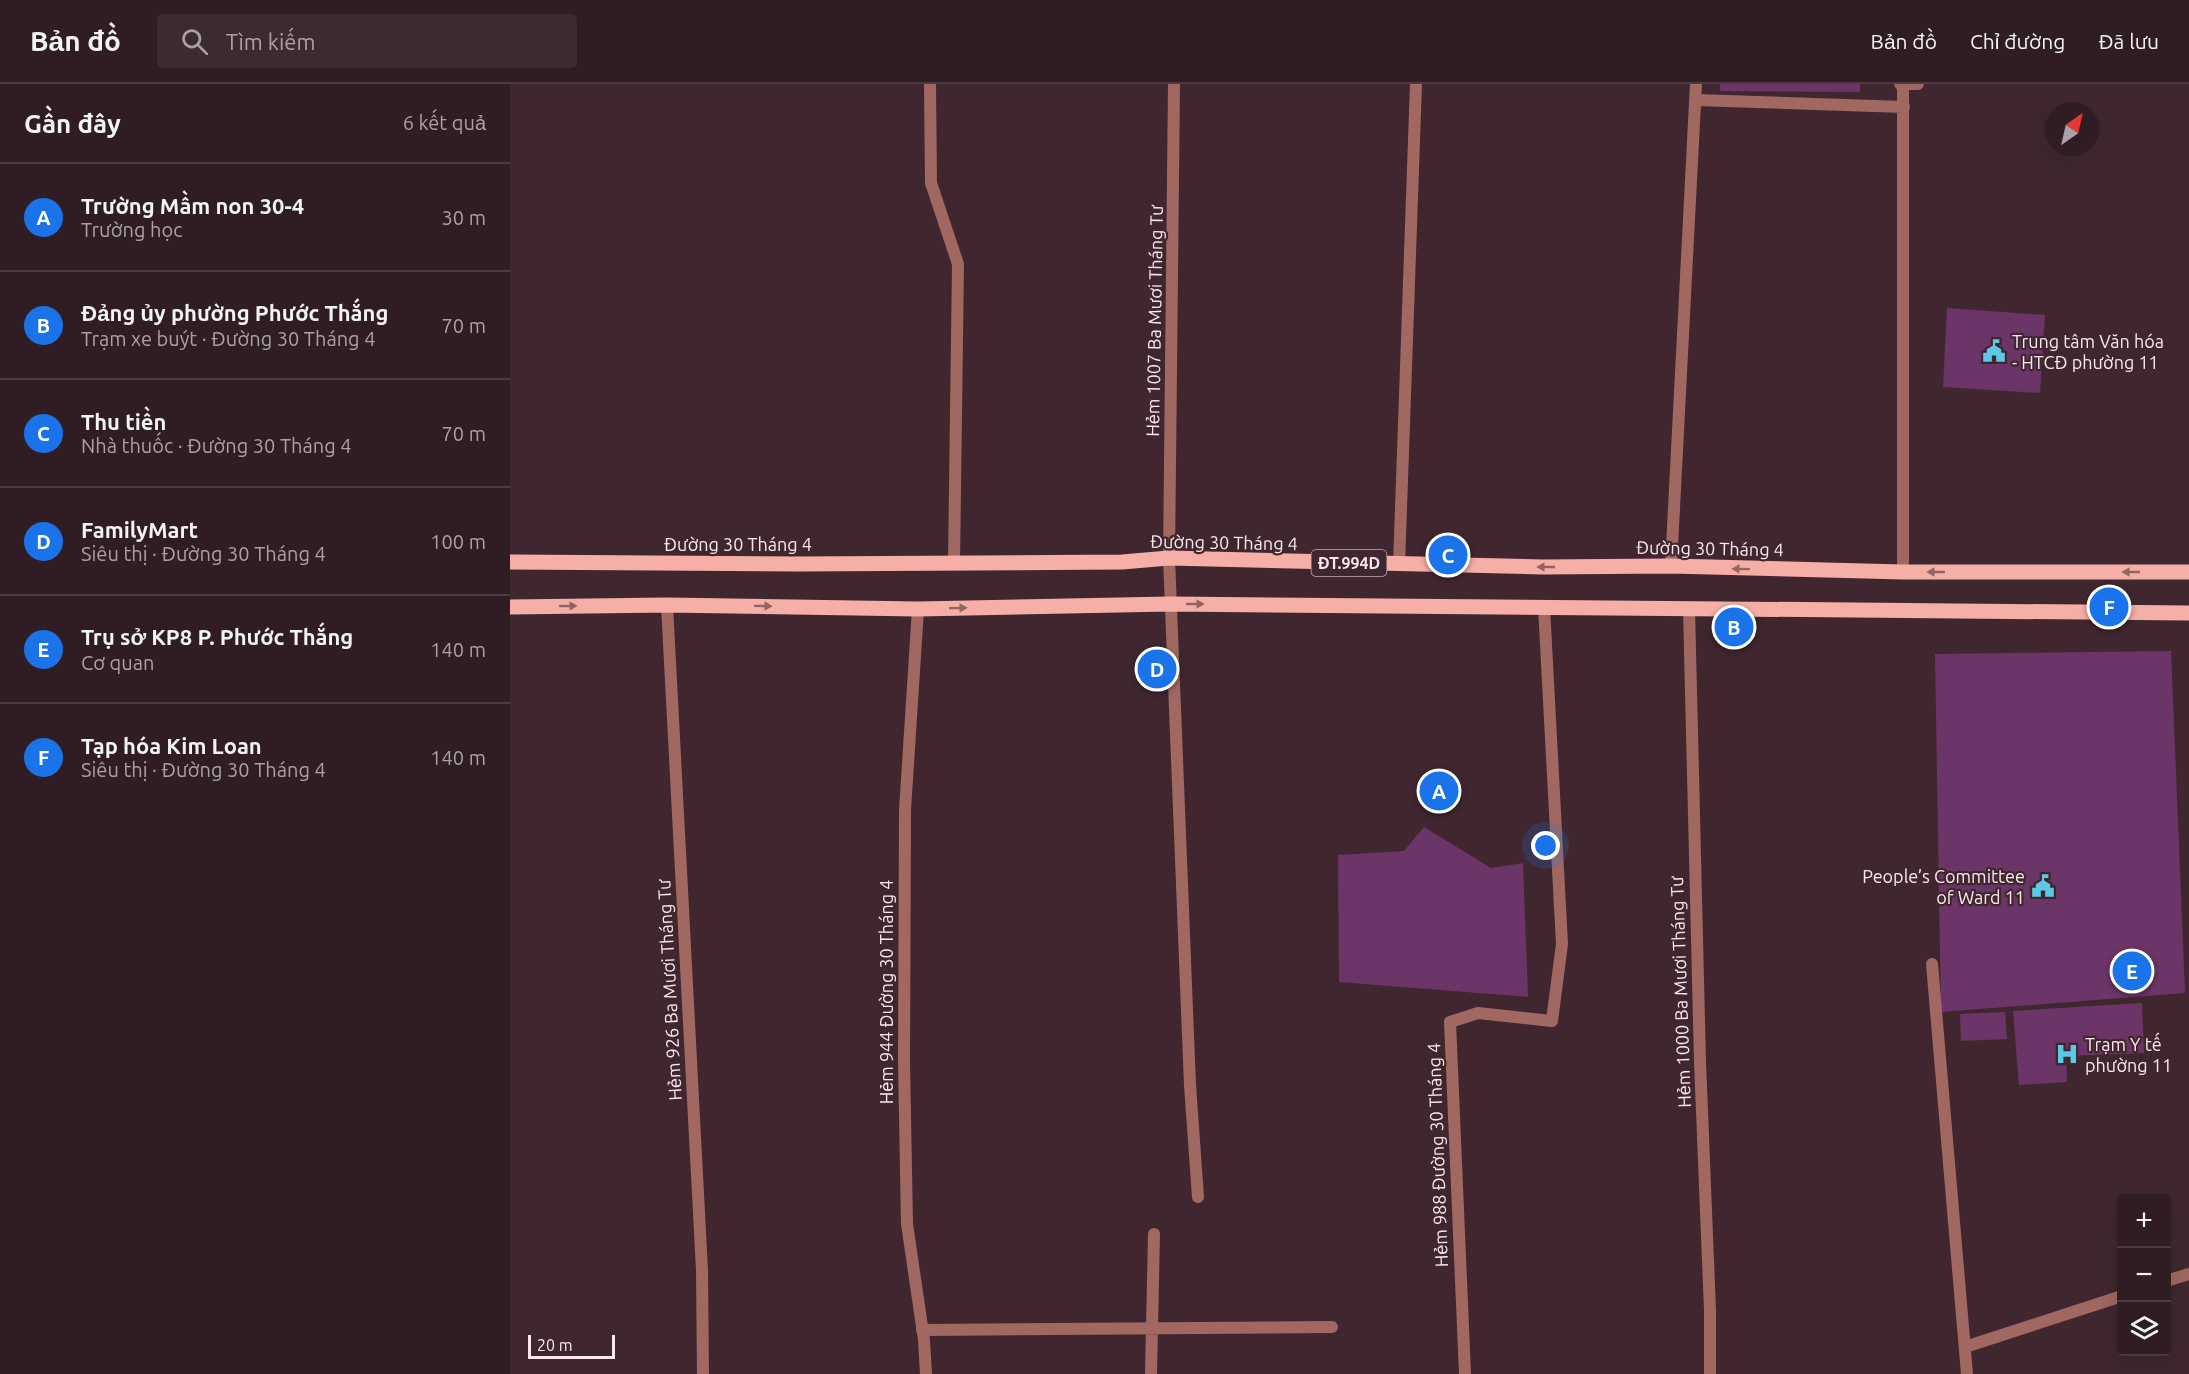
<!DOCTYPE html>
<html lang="vi">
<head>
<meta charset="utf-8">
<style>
	body { margin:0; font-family:Ubuntu,sans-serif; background:#3c2a30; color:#f1f3f6 }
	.controls { position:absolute; right:18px; bottom:18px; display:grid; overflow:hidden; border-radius:6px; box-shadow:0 6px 24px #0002 }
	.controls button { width:54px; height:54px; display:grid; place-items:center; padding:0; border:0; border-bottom:2px solid #4b3b41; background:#301d23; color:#f1f3f6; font:30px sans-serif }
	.compass { position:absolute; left:1535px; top:18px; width:54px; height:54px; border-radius:50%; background:#301d23; box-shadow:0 6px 24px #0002; rotate:34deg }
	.scale { position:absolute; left:18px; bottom:15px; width:87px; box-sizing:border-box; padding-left:6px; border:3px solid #f9e8ed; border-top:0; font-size:16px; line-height:21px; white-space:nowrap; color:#f9e8ed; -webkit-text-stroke:4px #40272f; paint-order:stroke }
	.you { position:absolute; left:1036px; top:762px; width:21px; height:21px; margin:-15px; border:4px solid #fff; border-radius:50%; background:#1a73e8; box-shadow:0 0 0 9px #1a73e833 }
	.badge { display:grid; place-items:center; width:39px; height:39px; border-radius:50%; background:#1a73e8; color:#fff; font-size:20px; font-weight:700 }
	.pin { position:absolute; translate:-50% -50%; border:3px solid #fff; box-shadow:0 2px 6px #0006 }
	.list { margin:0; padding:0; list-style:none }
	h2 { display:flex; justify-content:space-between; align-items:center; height:78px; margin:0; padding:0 24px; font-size:26px }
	h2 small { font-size:20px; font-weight:400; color:#a8a2a6 }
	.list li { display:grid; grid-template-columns:39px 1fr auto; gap:18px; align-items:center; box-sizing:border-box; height:108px; padding:0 24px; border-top:2px solid #4b3b41 }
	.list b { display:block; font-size:22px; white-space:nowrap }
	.list p { margin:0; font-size:20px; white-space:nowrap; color:#a8a2a6 }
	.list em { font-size:20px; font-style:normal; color:#a8a2a6 }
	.icon { flex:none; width:33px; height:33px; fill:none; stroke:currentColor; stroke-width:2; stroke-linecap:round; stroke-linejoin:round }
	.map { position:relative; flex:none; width:1679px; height:1290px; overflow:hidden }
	header { display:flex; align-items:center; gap:36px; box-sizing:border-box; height:84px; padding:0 30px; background:#301d23; border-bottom:2px solid #4b3b41 }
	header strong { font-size:28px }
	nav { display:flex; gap:33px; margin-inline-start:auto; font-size:21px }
	.search { width:420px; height:54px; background:#3c2a30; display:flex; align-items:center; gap:15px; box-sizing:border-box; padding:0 21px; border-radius:6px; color:#a8a2a6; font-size:22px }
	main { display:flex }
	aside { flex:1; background:#301d23 }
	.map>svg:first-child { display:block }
	.building { fill:#6c3568 }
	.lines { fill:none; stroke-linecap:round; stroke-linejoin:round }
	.lane { stroke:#a16862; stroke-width:12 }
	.street { stroke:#a16862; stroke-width:12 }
	.primary { stroke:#f6afa7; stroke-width:15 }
	.oneway { fill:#926465 }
	.labels { text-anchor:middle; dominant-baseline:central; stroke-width:4.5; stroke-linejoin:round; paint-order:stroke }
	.shield { fill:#40272f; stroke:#c2aeb4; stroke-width:1.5 }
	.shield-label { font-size:16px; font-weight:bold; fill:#f9e8ed }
	.street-label { font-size:18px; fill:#f9e8ed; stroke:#40272f }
	.poi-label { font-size:18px; fill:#f9e8ed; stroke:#40272f; text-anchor:start }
</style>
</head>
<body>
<header>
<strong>Bản đồ</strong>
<div class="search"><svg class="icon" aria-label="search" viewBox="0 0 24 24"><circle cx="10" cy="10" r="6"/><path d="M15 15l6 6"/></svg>Tìm kiếm</div>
<nav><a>Bản đồ</a><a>Chỉ đường</a><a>Đã lưu</a></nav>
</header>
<main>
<aside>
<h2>Gần đây<small>6 kết quả</small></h2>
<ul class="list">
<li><span class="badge">A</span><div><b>Trường Mầm non 30-4</b><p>Trường học</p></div><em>30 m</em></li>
<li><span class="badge">B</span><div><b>Đảng ủy phường Phước Thắng</b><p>Trạm xe buýt · Đường 30 Tháng 4</p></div><em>70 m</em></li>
<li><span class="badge">C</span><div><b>Thu tiền</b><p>Nhà thuốc · Đường 30 Tháng 4</p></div><em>70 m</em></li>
<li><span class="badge">D</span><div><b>FamilyMart</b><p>Siêu thị · Đường 30 Tháng 4</p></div><em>100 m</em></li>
<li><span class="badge">E</span><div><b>Trụ sở KP8 P. Phước Thắng</b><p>Cơ quan</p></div><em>140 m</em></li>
<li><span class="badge">F</span><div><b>Tạp hóa Kim Loan</b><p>Siêu thị · Đường 30 Tháng 4</p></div><em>140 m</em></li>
</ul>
</aside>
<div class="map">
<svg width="1679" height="1290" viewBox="0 0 1679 1290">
	<rect width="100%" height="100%" fill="#40272f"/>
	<!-- building -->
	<path class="building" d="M1210,0H1350V8L1210,7Z
		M1437,224L1535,231L1530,309L1433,303Z
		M1661,567L1675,909L1431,928L1425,570Z
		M914,743L981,784L1013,779L1018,913L829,898L828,771L894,767Z
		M1632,919L1634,969L1556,972L1557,998L1509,1001L1503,927Z
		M1495,928L1497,955L1451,957L1450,930Z"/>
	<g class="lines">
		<!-- lane -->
		<path class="lane" d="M420,0L421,99L448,180L444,479
			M1390,0H1408
			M1186,16L1394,23
			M659,474L680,1001L688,1113
			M1161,482L1186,0
			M1393,488V0
			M1422,880L1457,1290
			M1656,1197L1679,1190
			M412,1246L822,1243
			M1455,1263L1612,1212
			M641,1290L644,1150"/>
		<!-- street -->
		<path class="street" d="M659,474L664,0
			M889,481L906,0
			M157,521L192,1186L193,1290
			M408,525L395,726L394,978L397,1140L414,1256L416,1290
			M1179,525L1190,978L1200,1226V1290
			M955,1290L940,938L968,929L1042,937L1052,860L1034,523"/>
		<!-- primary -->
		<path class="primary" d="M0,478L286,480L612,478L659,474L1032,483L1161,482L1393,488H1679
			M0,523L157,521L408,525L660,520L1679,529"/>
	</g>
	<!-- one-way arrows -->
	<defs><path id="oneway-solid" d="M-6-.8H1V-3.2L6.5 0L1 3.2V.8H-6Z" transform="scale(1.5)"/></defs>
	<g class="oneway">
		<use href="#oneway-solid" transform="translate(1036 483) rotate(180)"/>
		<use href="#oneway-solid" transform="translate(1231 485) rotate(-179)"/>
		<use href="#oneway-solid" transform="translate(1426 488) rotate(-180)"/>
		<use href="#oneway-solid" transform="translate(1621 488) rotate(-180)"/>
		<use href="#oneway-solid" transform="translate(685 520)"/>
		<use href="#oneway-solid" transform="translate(58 522) rotate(-1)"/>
		<use href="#oneway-solid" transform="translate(253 522) rotate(1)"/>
		<use href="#oneway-solid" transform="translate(448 524) rotate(-1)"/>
	</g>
	<!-- icons -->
	<defs>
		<g id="civic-bare" transform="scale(1.8)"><path d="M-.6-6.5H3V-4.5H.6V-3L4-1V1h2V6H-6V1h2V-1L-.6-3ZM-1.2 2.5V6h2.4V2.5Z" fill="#5ac8e6" stroke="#40272f" stroke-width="2.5" paint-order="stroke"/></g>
		<g id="hospital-bare" transform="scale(1.8)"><path d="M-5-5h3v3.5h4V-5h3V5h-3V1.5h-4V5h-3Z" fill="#5ac8e6" stroke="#40272f" stroke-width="2.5" paint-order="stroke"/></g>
	</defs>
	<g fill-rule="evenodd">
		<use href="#civic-bare" x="1484" y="267"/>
		<use href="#civic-bare" x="1533" y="802"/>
		<use href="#hospital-bare" x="1557" y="970"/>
	</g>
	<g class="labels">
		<!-- shield labels -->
		<rect class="shield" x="801.5" y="466" width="75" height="26" rx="4.5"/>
		<g class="shield-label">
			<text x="839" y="479">ĐT.994D</text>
		</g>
		<!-- street labels -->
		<g class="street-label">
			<text transform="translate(644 237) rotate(-89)">Hẻm 1007 Ba Mươi Tháng Tư</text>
			<text transform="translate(714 458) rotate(1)">Đường 30 Tháng 4</text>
			<text x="228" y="460">Đường 30 Tháng 4</text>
			<text transform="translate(1200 464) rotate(1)">Đường 30 Tháng 4</text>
			<text transform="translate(159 906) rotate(-93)">Hẻm 926 Ba Mươi Tháng Tư</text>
			<text transform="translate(376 908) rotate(-90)">Hẻm 944 Đường 30 Tháng 4</text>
			<text transform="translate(1170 908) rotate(-92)">Hẻm 1000 Ba Mươi Tháng Tư</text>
			<text transform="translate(927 1071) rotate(-92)">Hẻm 988 Đường 30 Tháng 4</text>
		</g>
		<!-- poi labels -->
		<g class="poi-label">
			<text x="1502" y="257">Trung tâm Văn hóa<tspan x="1502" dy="21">- HTCĐ phường 11</tspan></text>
			<text x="1515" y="792" text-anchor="end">People’s Committee<tspan x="1515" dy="21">of Ward 11</tspan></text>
			<text x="1575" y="960">Trạm Y tế<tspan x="1575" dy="21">phường 11</tspan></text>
		</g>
	</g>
</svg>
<div class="controls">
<button>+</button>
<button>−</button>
<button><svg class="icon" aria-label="layers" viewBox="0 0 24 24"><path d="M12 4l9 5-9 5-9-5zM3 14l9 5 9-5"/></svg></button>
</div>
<svg class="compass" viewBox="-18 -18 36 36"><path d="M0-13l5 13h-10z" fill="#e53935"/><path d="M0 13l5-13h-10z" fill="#a8a2a6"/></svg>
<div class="scale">20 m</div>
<div class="you"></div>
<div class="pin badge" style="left:929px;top:707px">A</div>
<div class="pin badge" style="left:1224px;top:543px">B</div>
<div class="pin badge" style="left:938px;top:471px">C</div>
<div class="pin badge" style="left:647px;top:585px">D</div>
<div class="pin badge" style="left:1622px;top:887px">E</div>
<div class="pin badge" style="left:1599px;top:523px">F</div>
</div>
</main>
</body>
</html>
